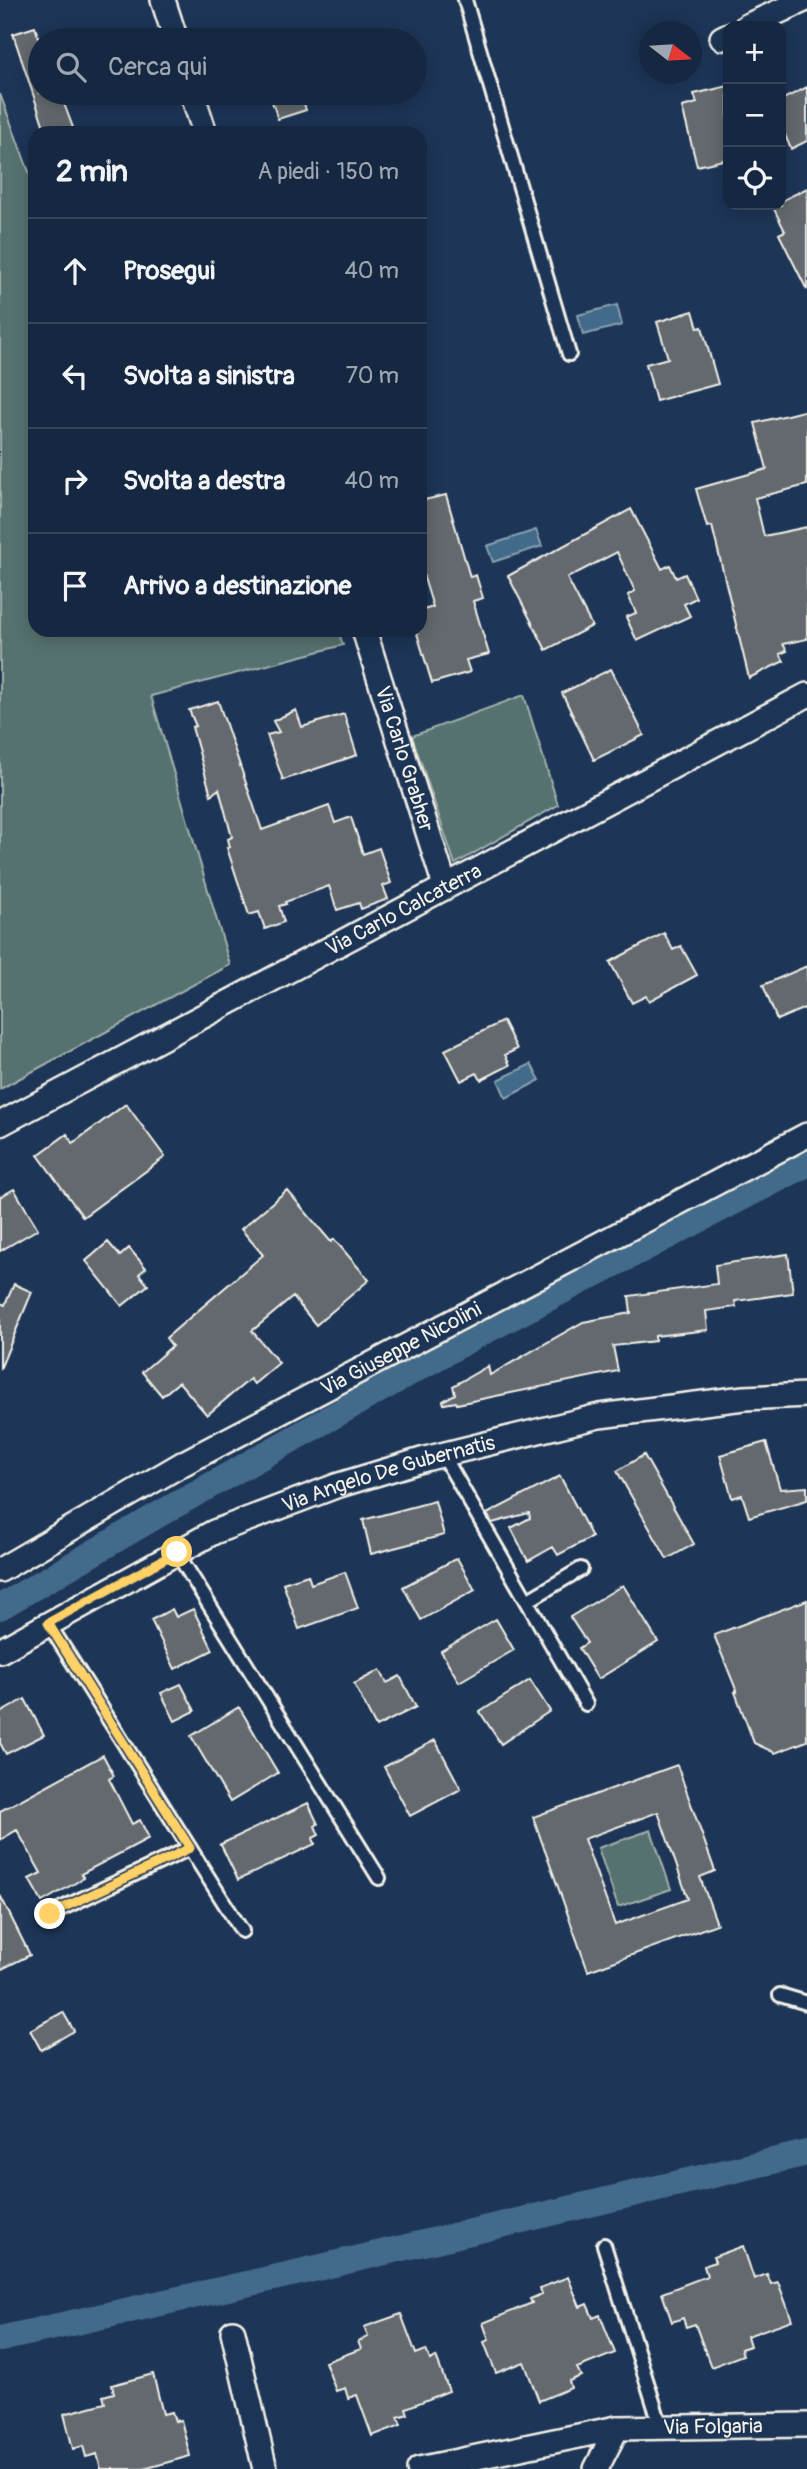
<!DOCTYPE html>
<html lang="it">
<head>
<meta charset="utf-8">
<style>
	body { margin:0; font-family:Pangolin,sans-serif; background:#1f3048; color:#f1f3f6 }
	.controls { position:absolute; right:21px; top:21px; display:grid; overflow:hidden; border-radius:14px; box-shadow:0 4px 18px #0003 }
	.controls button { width:63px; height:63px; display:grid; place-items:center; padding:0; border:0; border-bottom:2px solid #35445a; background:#162841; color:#f1f3f6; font:35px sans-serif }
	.compass { position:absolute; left:639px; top:21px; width:63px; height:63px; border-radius:50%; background:#162841; box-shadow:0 4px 18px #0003; rotate:107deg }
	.stop { position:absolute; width:21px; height:21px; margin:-16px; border:5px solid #ffd166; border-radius:50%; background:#fff }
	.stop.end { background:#ffd166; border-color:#fff; box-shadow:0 2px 7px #0008 }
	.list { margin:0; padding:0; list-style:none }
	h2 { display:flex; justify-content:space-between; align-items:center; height:91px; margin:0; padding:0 28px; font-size:30px }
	h2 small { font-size:23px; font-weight:400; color:#9ea6b1 }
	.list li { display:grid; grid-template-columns:46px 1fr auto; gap:21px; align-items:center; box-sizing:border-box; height:105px; padding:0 28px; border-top:2px solid #35445a }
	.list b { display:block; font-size:26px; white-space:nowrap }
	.list em { font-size:23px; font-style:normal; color:#9ea6b1 }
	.icon { flex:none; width:38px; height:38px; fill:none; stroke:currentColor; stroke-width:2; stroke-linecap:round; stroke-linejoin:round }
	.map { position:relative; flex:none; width:807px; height:2469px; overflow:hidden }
	.search { position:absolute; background:#162841; box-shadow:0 4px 18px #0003; left:28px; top:28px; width:399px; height:77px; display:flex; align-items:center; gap:18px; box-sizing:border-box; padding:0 24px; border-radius:38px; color:#9ea6b1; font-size:26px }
	.panel { position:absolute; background:#162841; box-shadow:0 4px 18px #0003; left:28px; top:126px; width:399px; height:511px; border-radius:21px }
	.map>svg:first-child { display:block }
	.green { fill:#567270; stroke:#a5b2ac; stroke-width:2 }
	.water { fill:#426b8a; stroke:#89a1b0; stroke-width:2 }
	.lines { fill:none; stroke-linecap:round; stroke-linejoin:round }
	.canal { stroke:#426b8a; stroke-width:26 }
	.building { fill:#63696e; stroke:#f4f1e8; stroke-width:2; fill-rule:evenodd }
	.service-casing { stroke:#f4f1e8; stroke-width:18 }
	.minor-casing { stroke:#f4f1e8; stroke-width:28 }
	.service { stroke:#1d3557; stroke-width:12 }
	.minor { stroke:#1d3557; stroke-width:23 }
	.route { stroke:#ffd166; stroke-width:9 }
	.labels { text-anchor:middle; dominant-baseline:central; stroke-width:5; stroke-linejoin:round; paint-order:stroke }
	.street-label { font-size:21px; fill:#f4f1e8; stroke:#1d3557 }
</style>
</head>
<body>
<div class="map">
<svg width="807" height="2469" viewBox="0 0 807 2469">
	<rect width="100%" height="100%" fill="#1d3557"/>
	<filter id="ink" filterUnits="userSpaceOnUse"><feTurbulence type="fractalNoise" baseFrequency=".0143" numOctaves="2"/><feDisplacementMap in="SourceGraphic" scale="14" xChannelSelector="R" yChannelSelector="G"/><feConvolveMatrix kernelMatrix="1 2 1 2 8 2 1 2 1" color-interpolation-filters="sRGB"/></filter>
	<g filter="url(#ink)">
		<!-- green -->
		<path class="green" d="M0,94L35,188V630H338L343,645L151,696L230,965L0,1089Z
			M524,695L558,805L455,864L412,736Z
			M651,1830L671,1889L618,1907L598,1848Z"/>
		<!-- water -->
		<path class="water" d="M617,305L622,325L583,335L578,315Z
			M536,530L542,546L493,562L487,546Z
			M531,1064L540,1080L506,1098L498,1080Z"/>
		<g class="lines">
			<!-- canal -->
			<path class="canal" d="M0,1607L163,1512L470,1339L807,1164
				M0,2339L300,2272L807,2153"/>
		</g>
		<!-- building -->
		<path class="building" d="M35,27L40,42V93H60L75,133H46L13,34Z
			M728,86V159L697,166L682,107L697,103L694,94Z
			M807,87V141L791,149L781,126V100Z
			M269,93H301L306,110L278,119Z
			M807,188V290L779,234L785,231L772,205H781V201Z
			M693,311L698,328L702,327L718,384L656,401L646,364L668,358L657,322Z
			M807,410V485L755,498L764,536L807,527V639L783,644L787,651L780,654L784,661L749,678L712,526L707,527L696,489L767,469L755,423Z
			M446,495L470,577L476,575L483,598L473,601L489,654L466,660L470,672L432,683L416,630H420V611L433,607L420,565V501Z
			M631,509L662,569L670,565L676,578L685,574L696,598L684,604L690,616L637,641L626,617L636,613L628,595L635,591L617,552L567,578L592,626L546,650L508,576Z
			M611,669L644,735L594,760L562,693Z
			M218,701L262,830L329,806L335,823L351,817L363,854L379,848L391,883L383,886L388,899L361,909L359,903L337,910L329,886L285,902L286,904L279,906L284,922L265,929L259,912L249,915L227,848L230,847L228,839L232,837L219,789L211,795L192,727L196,726L189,710Z
			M296,710L302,727L344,714L357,755L283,780L267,735L279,732L273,721Z
			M664,933L673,950L681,946L697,975L649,1001L646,996L632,1003L610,962Z
			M807,966V1007L777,1020L763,985Z
			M503,1021L517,1049L505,1055L510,1065L481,1080L477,1073L461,1081L445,1050Z
			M126,1104L165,1157L83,1217L38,1155L67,1134L73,1143Z
			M14,1189L38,1229L0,1251V1197Z
			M287,1190L331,1242L334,1239L369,1280L316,1325L293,1297L252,1331L279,1363L254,1384L250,1379L207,1415L179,1382L162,1396L142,1372L172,1346L166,1338L263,1255L241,1229Z
			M108,1242L120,1256L129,1248L146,1268L139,1274L148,1285L122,1306L86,1261Z
			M788,1254L793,1293L735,1301L736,1307L706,1311L708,1330L655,1336V1341L613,1346L618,1371L457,1404L456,1402L444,1404L443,1401L455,1394L453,1386L488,1366L490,1375L583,1322L631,1313L629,1296L717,1284L715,1265Z
			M14,1284L32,1292L0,1369V1303L5,1305Z
			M766,1442L780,1489L807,1487V1500L749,1517L742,1495L732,1498L720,1455Z
			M644,1455L694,1544L667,1559L617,1471Z
			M560,1476L592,1537L558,1555L553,1547L528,1561L511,1528L530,1518L529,1513L492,1523L487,1514Z
			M435,1501L444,1535L371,1554L363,1520Z
			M457,1558L475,1590L421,1620L403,1587Z
			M345,1572L358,1608L299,1629L283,1583L308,1575L311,1584Z
			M623,1585L658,1642L598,1679L579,1648L587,1643L570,1617Z
			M807,1600V1741L775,1753L754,1743L735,1692H737L714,1635Z
			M172,1609L176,1617L193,1609L213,1650L175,1669L151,1620Z
			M496,1619L514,1650L459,1682L441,1651Z
			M380,1670L387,1683L400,1676L416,1707L376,1727L354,1684Z
			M530,1680L550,1711L501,1744L480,1712Z
			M181,1684L195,1711L175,1721L161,1693Z
			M25,1699L44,1735L6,1754L0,1743V1713Z
			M239,1707L278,1773L230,1802L191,1736Z
			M435,1740L461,1789L410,1816L384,1767Z
			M103,1755L114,1776L109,1779L132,1824L140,1820L149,1838L81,1874L84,1878L42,1902L29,1879L41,1873L17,1830L0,1840V1811Z
			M677,1765L715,1871L700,1877L717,1924L588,1971L533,1817ZM658,1812L688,1899L615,1925L584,1839Z
			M308,1803L318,1824L315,1826L319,1835L313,1838L315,1844L238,1880L221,1845H219Z
			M0,1895L30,1955L0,1970Z
			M63,2012L74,2031L41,2050L30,2030Z
			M743,2246L754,2279L767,2274L771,2284L778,2282L792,2320L747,2336L750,2346L741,2349L743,2355L711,2367L695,2324L686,2327L683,2318L672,2322L662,2293L707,2276L704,2266L715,2262L713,2257Z
			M568,2277L580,2307L587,2304L593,2318L600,2315L615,2353L577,2368L581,2376L569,2381L571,2388L539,2401L524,2362L496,2373L484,2342L489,2340L483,2323L532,2303L530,2299L542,2294L540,2288Z
			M401,2314L416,2354L426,2350L430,2360L436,2357L449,2391L406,2408L408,2414L398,2417L401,2425L372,2436L357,2395L348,2398L345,2388L336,2391L325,2362L361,2349L358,2341L368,2337L364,2327Z
			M153,2374L163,2414L172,2412L175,2421L181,2420L190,2456L144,2469H101L97,2454L86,2457L83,2446L73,2449L64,2414L105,2403L103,2396L114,2393L112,2385Z"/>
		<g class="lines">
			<!-- service casing -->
			<g class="service-casing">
				<path id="service" d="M465,0L569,354
					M443,1455L586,1704
					M177,1553L379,1878
					M527,1601L581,1569
					M48,1623L242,1931
					M50,1914L190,1848
					M780,1995L807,2003
					M604,2245L661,2427"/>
			</g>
			<!-- minor casing -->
			<g class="minor-casing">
				<g id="minor">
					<path d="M163,0L176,40"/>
					<path d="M747,26L804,0"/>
					<path d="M722,38L728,35"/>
					<path d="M192,93L205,133"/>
					<path id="s1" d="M364,630L445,886"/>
					<path id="s2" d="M0,1124L807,695"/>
					<path id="s3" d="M0,1570L182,1464L807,1135"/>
					<path id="s4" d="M0,1651L214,1532L336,1486L425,1459L599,1416L744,1398L807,1395"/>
					<path d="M233,2332L265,2469"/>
					<path id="s5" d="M419,2469L617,2428L807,2425"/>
					<path d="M596,2469L617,2428"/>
				</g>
			</g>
			<!-- service -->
			<use href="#service" class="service"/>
			<!-- minor -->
			<use href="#minor" class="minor"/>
		</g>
	</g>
	<g class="lines" filter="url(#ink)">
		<!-- route -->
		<path class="route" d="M50,1914L190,1848L48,1623L177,1552"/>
	</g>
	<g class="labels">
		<!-- street labels -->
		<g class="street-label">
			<text stroke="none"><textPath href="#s1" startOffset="135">Via Carlo Grabher</textPath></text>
			<text stroke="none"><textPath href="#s2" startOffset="457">Via Carlo Calcaterra</textPath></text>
			<text stroke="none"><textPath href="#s3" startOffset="458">Via Giuseppe Nicolini</textPath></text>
			<text stroke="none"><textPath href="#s4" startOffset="429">Via Angelo De Gubernatis</textPath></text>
			<text stroke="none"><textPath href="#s5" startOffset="298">Via Folgaria</textPath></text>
		</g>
	</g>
</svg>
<div class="controls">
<button>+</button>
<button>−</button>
<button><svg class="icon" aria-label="locate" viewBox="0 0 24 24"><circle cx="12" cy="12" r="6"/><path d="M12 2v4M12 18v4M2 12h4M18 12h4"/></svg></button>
</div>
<svg class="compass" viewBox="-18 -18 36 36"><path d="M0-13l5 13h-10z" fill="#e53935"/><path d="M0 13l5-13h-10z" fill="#9ea6b1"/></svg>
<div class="stop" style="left:177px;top:1552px"></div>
<div class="stop end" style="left:50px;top:1914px"></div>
<div class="search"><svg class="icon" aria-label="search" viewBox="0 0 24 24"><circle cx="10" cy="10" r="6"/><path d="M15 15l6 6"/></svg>Cerca qui</div>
<section class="panel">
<h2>2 min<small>A piedi · 150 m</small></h2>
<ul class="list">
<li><svg class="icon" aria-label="ahead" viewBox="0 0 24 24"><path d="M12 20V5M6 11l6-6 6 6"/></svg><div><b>Prosegui</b></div><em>40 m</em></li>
<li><svg class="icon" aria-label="left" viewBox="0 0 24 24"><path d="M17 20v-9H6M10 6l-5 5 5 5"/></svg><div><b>Svolta a sinistra</b></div><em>70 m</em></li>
<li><svg class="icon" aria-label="right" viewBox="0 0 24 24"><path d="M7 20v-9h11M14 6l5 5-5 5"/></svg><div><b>Svolta a destra</b></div><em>40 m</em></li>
<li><svg class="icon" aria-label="arrive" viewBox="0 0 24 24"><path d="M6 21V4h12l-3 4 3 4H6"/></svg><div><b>Arrivo a destinazione</b></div></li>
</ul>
</section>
</div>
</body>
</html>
